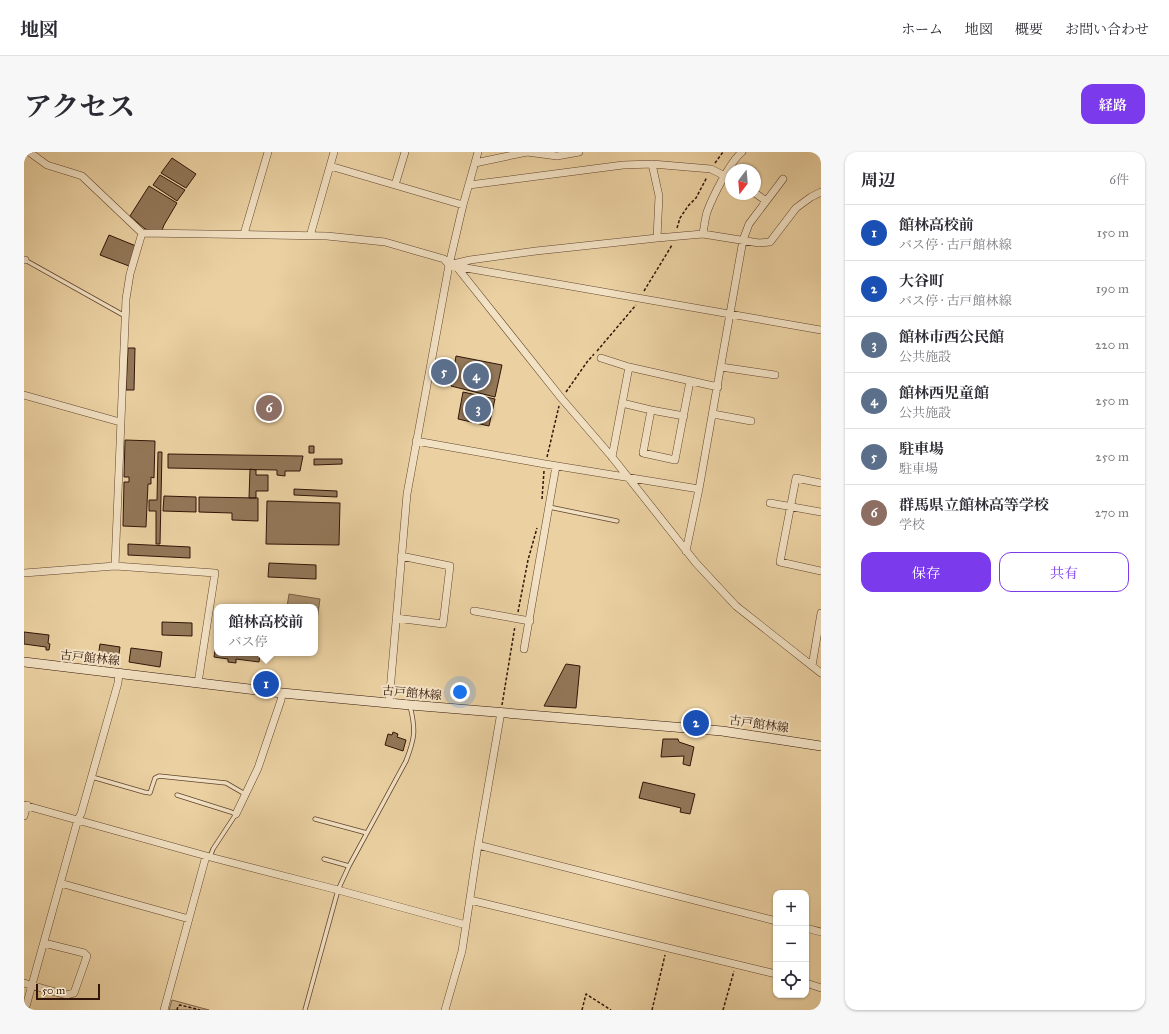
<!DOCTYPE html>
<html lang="ja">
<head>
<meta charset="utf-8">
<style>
	body { margin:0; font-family:"IM FELL Great Primer","Noto Serif JP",serif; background:#f7f7f7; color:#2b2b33 }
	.controls { position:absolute; right:12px; bottom:12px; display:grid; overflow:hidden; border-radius:8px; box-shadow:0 1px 3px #0004 }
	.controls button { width:36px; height:36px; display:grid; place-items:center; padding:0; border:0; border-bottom:1px solid #e1e1e2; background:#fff; color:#2b2b33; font:20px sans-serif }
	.compass { position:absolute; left:701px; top:12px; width:36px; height:36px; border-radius:50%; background:#fff; box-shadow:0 1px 3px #0004; rotate:196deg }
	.scale { position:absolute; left:12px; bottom:10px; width:64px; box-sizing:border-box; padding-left:4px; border:2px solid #311508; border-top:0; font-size:11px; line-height:14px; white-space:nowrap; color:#311508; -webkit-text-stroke:3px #f2e1c3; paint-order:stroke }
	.you { position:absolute; left:436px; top:540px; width:14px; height:14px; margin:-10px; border:3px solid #fff; border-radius:50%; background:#1a73e8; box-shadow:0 0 0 6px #1a73e833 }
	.badge { display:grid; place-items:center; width:26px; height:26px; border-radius:50%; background:#7c3aed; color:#fff; font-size:13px; font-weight:700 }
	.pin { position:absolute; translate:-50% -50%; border:2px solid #fff; box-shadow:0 1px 4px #0006 }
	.popup { position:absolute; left:190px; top:452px; width:104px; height:52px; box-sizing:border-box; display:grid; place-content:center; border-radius:8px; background:#fff; filter:drop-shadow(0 1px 3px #0005); font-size:13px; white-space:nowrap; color:#7c7c81 }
	.popup b { font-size:15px; color:#2b2b33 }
	.popup::after { content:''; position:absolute; left:50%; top:100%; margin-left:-8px; border:8px solid transparent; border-top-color:#fff }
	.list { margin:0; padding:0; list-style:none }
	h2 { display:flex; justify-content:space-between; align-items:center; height:52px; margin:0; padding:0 16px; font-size:17px }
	h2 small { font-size:13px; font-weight:400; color:#7c7c81 }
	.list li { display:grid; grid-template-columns:26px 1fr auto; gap:12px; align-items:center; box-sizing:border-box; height:56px; padding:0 16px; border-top:1px solid #e1e1e2 }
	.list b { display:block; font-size:15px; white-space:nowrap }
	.list p { margin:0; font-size:13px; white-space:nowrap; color:#7c7c81 }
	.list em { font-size:13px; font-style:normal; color:#7c7c81 }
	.actions { display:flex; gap:8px; padding:12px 16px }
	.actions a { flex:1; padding:9px 0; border:1px solid #7c3aed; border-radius:12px; text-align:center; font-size:14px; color:#7c3aed }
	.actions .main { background:#7c3aed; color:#fff }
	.icon { flex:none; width:22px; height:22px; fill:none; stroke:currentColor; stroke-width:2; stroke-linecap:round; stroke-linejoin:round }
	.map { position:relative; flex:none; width:797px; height:858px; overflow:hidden; border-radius:12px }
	header { display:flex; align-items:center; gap:24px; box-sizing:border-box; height:56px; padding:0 20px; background:#fff; border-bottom:1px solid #e1e1e2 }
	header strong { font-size:19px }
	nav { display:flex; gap:22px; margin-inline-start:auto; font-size:14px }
	.intro { display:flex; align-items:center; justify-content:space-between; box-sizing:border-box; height:96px; padding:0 24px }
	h1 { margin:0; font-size:28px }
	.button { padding:10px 18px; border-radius:12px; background:#7c3aed; color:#fff; font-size:14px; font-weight:700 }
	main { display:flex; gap:24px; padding:0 24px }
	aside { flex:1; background:#fff; border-radius:12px; box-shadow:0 1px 3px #0004 }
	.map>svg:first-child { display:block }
	.green { fill:#cbb188; stroke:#7e6348 }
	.water { fill:#ac916e; stroke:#7b5f45 }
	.building { fill:#927758; stroke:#311508 }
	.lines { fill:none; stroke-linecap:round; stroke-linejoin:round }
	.lane-casing { stroke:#60442e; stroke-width:5 }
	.street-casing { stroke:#60442e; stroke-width:8 }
	.secondary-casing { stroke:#311508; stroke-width:10 }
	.path { stroke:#311508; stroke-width:1.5; stroke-dasharray:3 2; stroke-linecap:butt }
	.lane { stroke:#f2e1c3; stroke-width:3.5 }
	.street { stroke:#f2e1c3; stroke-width:7 }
	.secondary { stroke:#f2e1c3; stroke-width:9 }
	.labels { text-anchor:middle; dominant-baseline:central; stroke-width:4; stroke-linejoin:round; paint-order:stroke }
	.street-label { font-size:12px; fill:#311508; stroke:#f2e1c3 }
</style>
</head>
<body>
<header>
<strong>地図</strong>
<nav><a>ホーム</a><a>地図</a><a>概要</a><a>お問い合わせ</a></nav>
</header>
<div class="intro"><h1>アクセス</h1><a class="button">経路</a></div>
<main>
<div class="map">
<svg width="797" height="858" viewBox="0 0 797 858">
	<rect width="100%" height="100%" fill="#ebd1a2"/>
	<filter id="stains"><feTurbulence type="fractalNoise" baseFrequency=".005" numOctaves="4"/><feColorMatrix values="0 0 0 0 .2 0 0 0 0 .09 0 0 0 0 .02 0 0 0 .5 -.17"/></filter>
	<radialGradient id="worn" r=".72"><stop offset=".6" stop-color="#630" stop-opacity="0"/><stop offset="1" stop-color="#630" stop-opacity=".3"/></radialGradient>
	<!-- green -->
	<path class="green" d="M148,848L185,858H145Z"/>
	<!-- water -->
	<path class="water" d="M265,442L296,447L293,468L291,467V455H263Z"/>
	<!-- building -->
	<path class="building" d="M148,6L172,22L162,36L137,21Z
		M136,23L161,38L153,49L129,33Z
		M125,34L153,51L140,73L137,81L121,77L106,64Z
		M85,83L112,94L105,114L76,103Z
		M104,196H111L110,238H102Z
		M432,204L478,213L471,245L427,234Z
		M439,240L471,247L465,274L434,267Z
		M101,288L131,289L130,326L127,325V332H124L122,375L99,374L100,330H105V325H100Z
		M285,294H290V301H285Z
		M134,300H138L136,392H132V359H125V348H133Z
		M144,302L279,304L276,319H261V324L253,323V318L144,316Z
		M290,307H318V312L290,313Z
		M226,317L232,318V323H244V339H232V346H225Z
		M270,337L313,339V345L270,343Z
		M140,344L172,345V360L139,359Z
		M175,345L234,346V369L208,368V361L175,360Z
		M243,349L316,351L315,393L242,392Z
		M104,392L166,395V406L104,403Z
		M245,411L292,413V427L244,425Z
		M138,470L168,471V484L138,483Z
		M0,480L25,483L24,491L26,492L25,498H22V495L0,492Z
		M193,485V501H236L235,510L212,507V511L204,510V507L190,505Z
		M76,492L96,495L94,509L74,505Z
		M107,496L138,500L136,515L105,510Z
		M542,512L556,514L552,556L520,554Z
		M369,580L374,582L373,585L382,588L379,599L361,593L364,582L368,583Z
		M639,587H654L655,590L670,595L666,614L659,612L660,604L637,605Z
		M619,630L671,642L666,662L656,660L657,656L615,646Z"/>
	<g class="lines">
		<!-- lane casing -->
		<g class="lane-casing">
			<path id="lane" d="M1,108L101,164
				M525,355L593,369
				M68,625L120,640L126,641L131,626L135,624L202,631L221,642
				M153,643L207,660L212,662L189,697L186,705
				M291,667L343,681
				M300,707L325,714
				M281,858L314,738L325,714L382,609C391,586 392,578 386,554"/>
		</g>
		<!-- street casing -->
		<g class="street-casing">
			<path id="street" d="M5,0L23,13L52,22L58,24L118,81L303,84L361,90L420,107L425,113L797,178
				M451,11L503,0L533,4L555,0
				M628,12L635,44L633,86
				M306,14L439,53
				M371,33L381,0
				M445,33L599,13L628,12L687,17L701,24
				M731,41L742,49
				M220,82L244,0
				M679,82C680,75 681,67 683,60C689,44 706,10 718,0
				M286,84L310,0
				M0,108H1
				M429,112L446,108L512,99L633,86L679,82L735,91L746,90L772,56L787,45L797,40
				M432,114L538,247L588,305L672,411L712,454L797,521
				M577,206L605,215L694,235
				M697,215L751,223
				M0,243L96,270
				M598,251L627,258L619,301L651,308L666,229
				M627,258L660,264
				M689,262L727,269
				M392,289L521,312L675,337
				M588,305L605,215
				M797,331L772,326L756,410L797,419
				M746,351L797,360
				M662,399L675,337L719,88L725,72L759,27
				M91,414L102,147L106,122L118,81
				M0,421L91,414L191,421L174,531
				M450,459L506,469
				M372,466L419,472L426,414L377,404
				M500,497L532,314
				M788,514L797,461
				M365,551L383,342L425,113L439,53L454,0
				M0,653L186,705L314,738L442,773
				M212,662L234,616L257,548L258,541
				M0,664L3,653
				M454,693L752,769
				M36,731L165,767
				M446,748L752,822
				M782,776L797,780
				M0,831L42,843L50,841L63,804L60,801L20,791
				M782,831L797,836
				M1,858L54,667L57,662L94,531L95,521
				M140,858L182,704
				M421,858L438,799L454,693L477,560"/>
		</g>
		<!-- secondary casing -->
		<g class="secondary-casing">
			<path id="secondary" d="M0,510L258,541L386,553L698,579L797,594"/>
		</g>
		<!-- path -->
		<path class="path" d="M691,11L699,0
			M653,76L656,66L664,54L672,46L683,25
			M620,139L648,93
			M573,199L612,153
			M542,240L563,210L570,202
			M523,305L535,254
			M518,347L520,319
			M494,460L504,408L513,376
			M478,553L491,474
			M153,858L154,854L156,853L176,858
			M558,858L562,842L587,858
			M628,858L641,803
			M699,858L710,819"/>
		<!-- lane -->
		<use href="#lane" class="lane"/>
		<!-- street -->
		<use href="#street" class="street"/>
		<!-- secondary -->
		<use href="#secondary" class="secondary"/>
	</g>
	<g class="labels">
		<!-- street labels -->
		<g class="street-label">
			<text transform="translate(66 506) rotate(6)">古戸館林線</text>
			<text transform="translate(388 541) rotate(5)">古戸館林線</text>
			<text transform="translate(735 572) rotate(8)">古戸館林線</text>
		</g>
	</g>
	<rect width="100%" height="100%" filter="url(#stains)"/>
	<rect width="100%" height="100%" fill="url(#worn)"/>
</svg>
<div class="controls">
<button>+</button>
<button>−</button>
<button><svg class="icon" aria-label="locate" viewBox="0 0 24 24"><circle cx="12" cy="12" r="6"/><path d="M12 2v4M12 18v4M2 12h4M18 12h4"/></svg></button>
</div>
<svg class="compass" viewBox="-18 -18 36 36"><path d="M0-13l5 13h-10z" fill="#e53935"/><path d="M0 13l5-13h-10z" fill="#7c7c81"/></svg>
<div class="scale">50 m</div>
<div class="you"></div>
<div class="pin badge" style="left:242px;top:532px;background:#1a4fb4">1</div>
<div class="popup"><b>館林高校前</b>バス停</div>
<div class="pin badge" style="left:672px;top:571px;background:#1a4fb4">2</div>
<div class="pin badge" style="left:454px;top:257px;background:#5c6f8a">3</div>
<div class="pin badge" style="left:452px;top:224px;background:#5c6f8a">4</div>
<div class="pin badge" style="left:420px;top:220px;background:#5c6f8a">5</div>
<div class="pin badge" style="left:245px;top:256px;background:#8d6e63">6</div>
</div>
<aside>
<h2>周辺<small>6件</small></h2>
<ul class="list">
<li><span class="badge" style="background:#1a4fb4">1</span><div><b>館林高校前</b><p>バス停 · 古戸館林線</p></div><em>150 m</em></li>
<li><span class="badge" style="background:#1a4fb4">2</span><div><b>大谷町</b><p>バス停 · 古戸館林線</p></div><em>190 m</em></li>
<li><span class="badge" style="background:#5c6f8a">3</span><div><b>館林市西公民館</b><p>公共施設</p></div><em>220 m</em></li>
<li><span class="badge" style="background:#5c6f8a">4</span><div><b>館林西児童館</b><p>公共施設</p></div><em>250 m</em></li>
<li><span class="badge" style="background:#5c6f8a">5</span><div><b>駐車場</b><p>駐車場</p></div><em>250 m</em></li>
<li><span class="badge" style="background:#8d6e63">6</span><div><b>群馬県立館林高等学校</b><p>学校</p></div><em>270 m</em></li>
</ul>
<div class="actions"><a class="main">保存</a><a>共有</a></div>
</aside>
</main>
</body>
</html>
